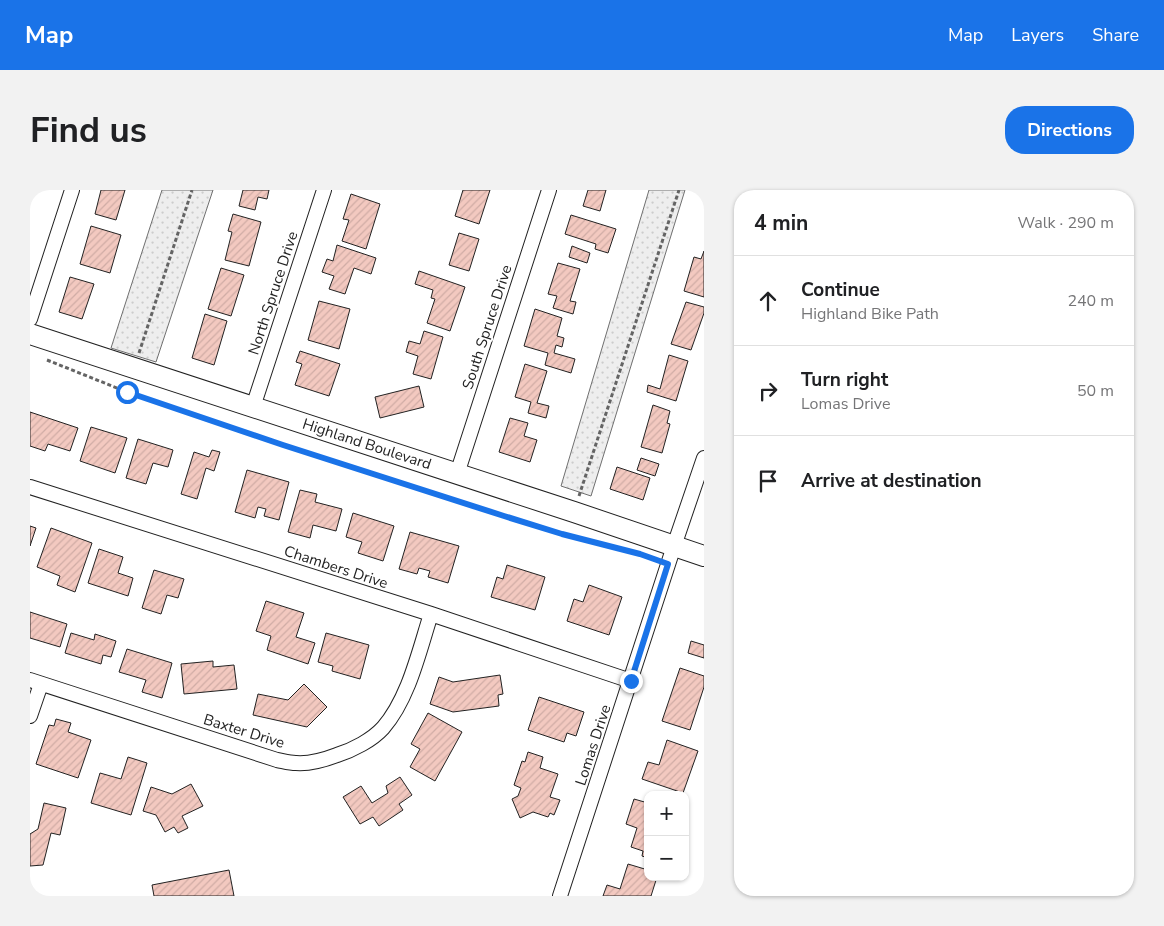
<!DOCTYPE html>
<html lang="en">
<head>
<meta charset="utf-8">
<style>
	body { margin:0; font-family:"Nunito Sans",sans-serif; background:#f2f2f2; color:#202124 }
	.controls { position:absolute; right:15px; bottom:15px; display:grid; overflow:hidden; border-radius:10px; box-shadow:0 1px 4px #0004 }
	.controls button { width:45px; height:45px; display:grid; place-items:center; padding:0; border:0; border-bottom:1px solid #e0e0e0; background:#fff; color:#202124; font:25px sans-serif }
	.stop { position:absolute; width:15px; height:15px; margin:-11px; border:4px solid #1a73e8; border-radius:50%; background:#fff }
	.stop.end { background:#1a73e8; border-color:#fff; box-shadow:0 1px 5px #0008 }
	.list { margin:0; padding:0; list-style:none }
	h2 { display:flex; justify-content:space-between; align-items:center; height:65px; margin:0; padding:0 20px; font-size:21px }
	h2 small { font-size:16px; font-weight:400; color:#757577 }
	.list li { display:grid; grid-template-columns:32px 1fr auto; gap:15px; align-items:center; box-sizing:border-box; height:90px; padding:0 20px; border-top:1px solid #e0e0e0 }
	.list b { display:block; font-size:19px; white-space:nowrap }
	.list p { margin:0; font-size:16px; white-space:nowrap; color:#757577 }
	.list em { font-size:16px; font-style:normal; color:#757577 }
	.icon { flex:none; width:28px; height:28px; fill:none; stroke:currentColor; stroke-width:2; stroke-linecap:round; stroke-linejoin:round }
	.map { position:relative; flex:none; width:674px; height:706px; overflow:hidden; border-radius:20px }
	header { display:flex; align-items:center; gap:30px; box-sizing:border-box; height:70px; padding:0 25px; background:#1a73e8; color:#fff }
	header strong { font-size:24px }
	nav { display:flex; gap:28px; margin-inline-start:auto; font-size:18px }
	.intro { display:flex; align-items:center; justify-content:space-between; box-sizing:border-box; height:120px; padding:0 30px }
	h1 { margin:0; font-size:35px }
	.button { padding:12px 22px; border-radius:20px; background:#1a73e8; color:#fff; font-size:18px; font-weight:700 }
	main { display:flex; gap:30px; padding:0 30px }
	aside { flex:1; background:#fff; border-radius:20px; box-shadow:0 1px 4px #0004 }
	.map>svg:first-child { display:block }
	.park { fill:url(#park-dots); stroke:#6f6f6f }
	.building { fill:url(#building-hatch); stroke:#222 }
	.lines { fill:none; stroke-linecap:round; stroke-linejoin:round }
	.minor-casing { stroke:#222; stroke-width:16 }
	.secondary-casing { stroke:#222; stroke-width:22 }
	.path { stroke:#646464; stroke-width:3; stroke-dasharray:4 2.5; stroke-linecap:butt }
	.minor { stroke:#fff; stroke-width:14 }
	.secondary { stroke:#fff; stroke-width:20 }
	.route { stroke:#1a73e8; stroke-width:6 }
	.labels { text-anchor:middle; dominant-baseline:central; stroke-width:4; stroke-linejoin:round; paint-order:stroke }
	.street-label { font-size:15px; fill:#222; stroke:#fff }
</style>
</head>
<body>
<header>
<strong>Map</strong>
<nav><a>Map</a><a>Layers</a><a>Share</a></nav>
</header>
<div class="intro"><h1>Find us</h1><a class="button">Directions</a></div>
<main>
<div class="map">
<svg width="674" height="706" viewBox="0 0 674 706">
	<defs>
		<pattern id="park-dots" width="8" height="8" patternUnits="userSpaceOnUse" patternTransform="scale(1.25)"><rect width="8" height="8" fill="#eee"/><path d="M2 2h.1M6 6h.1" fill="none" stroke="#ccc" stroke-width="1.8" stroke-linecap="round"/></pattern>
		<pattern id="building-hatch" width="6" height="6" patternUnits="userSpaceOnUse" patternTransform="scale(1.25)"><rect width="6" height="6" fill="#f3c9c0"/><path d="M-1 1l2-2M0 6l6-6M5 7l2-2" fill="none" stroke="#d0aca5"/></pattern>
	</defs>
	<rect width="100%" height="100%" fill="#fff"/>
	<!-- park -->
	<path class="park" d="M132,0H183L126,172L81,158Z
		M619,0H655L561,306L531,296Z"/>
	<!-- building -->
	<path class="building" d="M71,0H95L86,30L65,24Z
		M213,0H239L237,9L228,7L225,20L209,16Z
		M433,0H460L449,34L425,26Z
		M558,0H576L570,21L553,16Z
		M321,4L350,14L336,59L312,51L319,30L313,29Z
		M203,24L231,32L219,76L195,70L202,42L198,41Z
		M541,25L586,39L578,63L565,59L566,54L535,44Z
		M61,36L91,45L80,83L50,74Z
		M429,43L449,49L439,81L419,75Z
		M307,55L346,68L341,84L324,78L315,104L299,99L304,86L292,82L297,69L303,71Z
		M542,56L560,63L557,73L539,67Z
		M674,61V107L654,101L664,67L671,69Z
		M528,73L550,79L540,111L546,112L543,124L523,118L527,106L518,104Z
		M191,78L214,85L201,126L178,119Z
		M389,81L435,97L420,141L397,133L405,109L401,108L403,100L385,94Z
		M40,87L64,94L52,129L29,122Z
		M289,111L320,119L309,159L278,150Z
		M656,112L674,117V123L661,160L641,154Z
		M505,119L532,128L527,146L534,148L532,157L526,155L524,163L545,169L541,183L515,175L518,163L494,156Z
		M175,124L197,131L184,175L162,168Z
		M394,141L413,147L401,189L383,184L388,166L376,162L379,151L390,154Z
		M270,161L310,174L299,206L265,195L272,174L266,172Z
		M639,165L658,171L646,211L617,202L618,195L630,199Z
		M495,174L517,181L507,213L519,216L516,228L498,223L501,212L485,207Z
		M389,196L394,217L350,228L345,207Z
		M623,215L640,221L637,233L640,234L632,263L611,257Z
		M0,222L48,238L40,261L18,254L15,261L0,256Z
		M480,228L498,233L494,246L507,250L500,272L469,262Z
		M61,237L97,248L85,283L50,271Z
		M108,249L143,260L138,277L123,273L116,294L96,288Z
		M182,260L190,262L184,281L176,278L167,309L151,304L164,262L179,267Z
		M611,268L629,274L625,286L607,280Z
		M587,277L620,288L613,310L580,299Z
		M217,280L259,292L249,330L234,326L236,319L228,317L225,328L205,322Z
		M270,300L287,304L285,312L312,319L306,341L283,335L280,348L258,342Z
		M323,323L364,336L353,371L328,363L332,352L316,347Z
		M0,336L6,338L0,356Z
		M21,338L62,353L45,402L27,395L30,386L7,377Z
		M380,342L429,356L418,393L398,387L400,381L389,378L387,384L369,379Z
		M69,359L93,367L88,383L103,388L98,406L58,393Z
		M477,375L515,387L505,420L461,407L467,387L473,389Z
		M124,380L154,389L148,408L137,405L131,424L112,418Z
		M559,395L592,407L579,445L537,431L544,409L553,412Z
		M236,411L274,423L266,447L285,453L278,474L237,460L241,446L226,441Z
		M0,422L37,434L30,457L0,448Z
		M41,443L64,450L65,444L86,451L81,467L73,465L71,474L35,463Z
		M296,443L339,455L330,489L302,481L303,476L288,472Z
		M661,451L674,455V468L658,463Z
		M97,459L142,473L132,508L112,502L116,490L89,482Z
		M183,471V477L204,475L207,499L154,504L151,474Z
		M650,478L674,486V497L660,540L632,531Z
		M470,485L473,504L468,505L469,516L423,522L400,514L409,487L423,492Z
		M274,494L297,517L277,537L223,525L228,504L258,510Z
		M509,507L554,522L546,546L537,543L534,552L498,540Z
		M398,523L432,542L405,591L380,577L390,559L381,554Z
		M26,529L41,533L38,542L61,550L48,588L6,574L19,535L24,536Z
		M637,550L668,561L653,603L612,589L618,572L629,575Z
		M498,562L513,567L510,578L528,584L520,607L530,610L524,625L520,623L518,627L503,622L490,628L482,609L488,606L491,598L484,595L492,571L495,572Z
		M98,567L117,573L101,625L61,613L70,583L91,589Z
		M370,587L382,605L369,614L373,620L349,636L343,627L330,634L313,607L331,596L342,613L358,603L356,596Z
		M161,594L173,616L152,626L158,638L148,643L144,637L135,642L126,625L113,621L121,597L142,604Z
		M604,609L618,613V668L612,666L613,661L601,657L607,638L596,634Z
		M14,613L36,618L30,645L21,643L13,675L0,676V644L8,639Z
		M598,674L618,680V687H627L621,706H573L577,695L590,699Z
		M199,680L204,706H124L122,695Z"/>
	<g class="lines">
		<!-- minor casing -->
		<g class="minor-casing">
			<path id="minor" d="M0,129L42,0
				M223,217L294,0
				M427,284L519,0
				M0,297L401,424L601,491
				M0,490L247,570C253,571 259,573 266,573C280,574 294,570 307,565C323,560 342,550 353,538C379,508 389,461 401,424
				M0,526L11,494
				M530,706L644,356L674,268"/>
		</g>
		<!-- secondary casing -->
		<g class="secondary-casing">
			<path id="secondary" d="M0,144L544,322L674,366"/>
		</g>
		<!-- path -->
		<path class="path" d="M109,163L162,0
			M17,170L97,202L253,255L474,326L532,344L600,361
			M549,306L649,0"/>
		<!-- minor -->
		<use href="#minor" class="minor"/>
		<!-- secondary -->
		<use href="#secondary" class="secondary"/>
	</g>
	<g class="lines">
		<!-- route -->
		<path class="route" d="M97,202L253,255L474,326L532,344L610,364L638,374L601,491"/>
	</g>
	<g class="labels">
		<!-- street labels -->
		<g class="street-label">
			<text transform="translate(243 103) rotate(-72)">North Spruce Drive</text>
			<text transform="translate(457 137) rotate(-72)">South Spruce Drive</text>
			<text transform="translate(337 254) rotate(18)">Highland Boulevard</text>
			<text transform="translate(306 377) rotate(18)">Chambers Drive</text>
			<text transform="translate(214 541) rotate(17)">Baxter Drive</text>
			<text transform="translate(563 555) rotate(-72)">Lomas Drive</text>
		</g>
	</g>
</svg>
<div class="controls">
<button>+</button>
<button>−</button>
</div>
<div class="stop" style="left:97px;top:202px"></div>
<div class="stop end" style="left:601px;top:491px"></div>
</div>
<aside>
<h2>4 min<small>Walk · 290 m</small></h2>
<ul class="list">
<li><svg class="icon" aria-label="ahead" viewBox="0 0 24 24"><path d="M12 20V5M6 11l6-6 6 6"/></svg><div><b>Continue</b><p>Highland Bike Path</p></div><em>240 m</em></li>
<li><svg class="icon" aria-label="right" viewBox="0 0 24 24"><path d="M7 20v-9h11M14 6l5 5-5 5"/></svg><div><b>Turn right</b><p>Lomas Drive</p></div><em>50 m</em></li>
<li><svg class="icon" aria-label="arrive" viewBox="0 0 24 24"><path d="M6 21V4h12l-3 4 3 4H6"/></svg><div><b>Arrive at destination</b></div></li>
</ul>
</aside>
</main>
</body>
</html>
